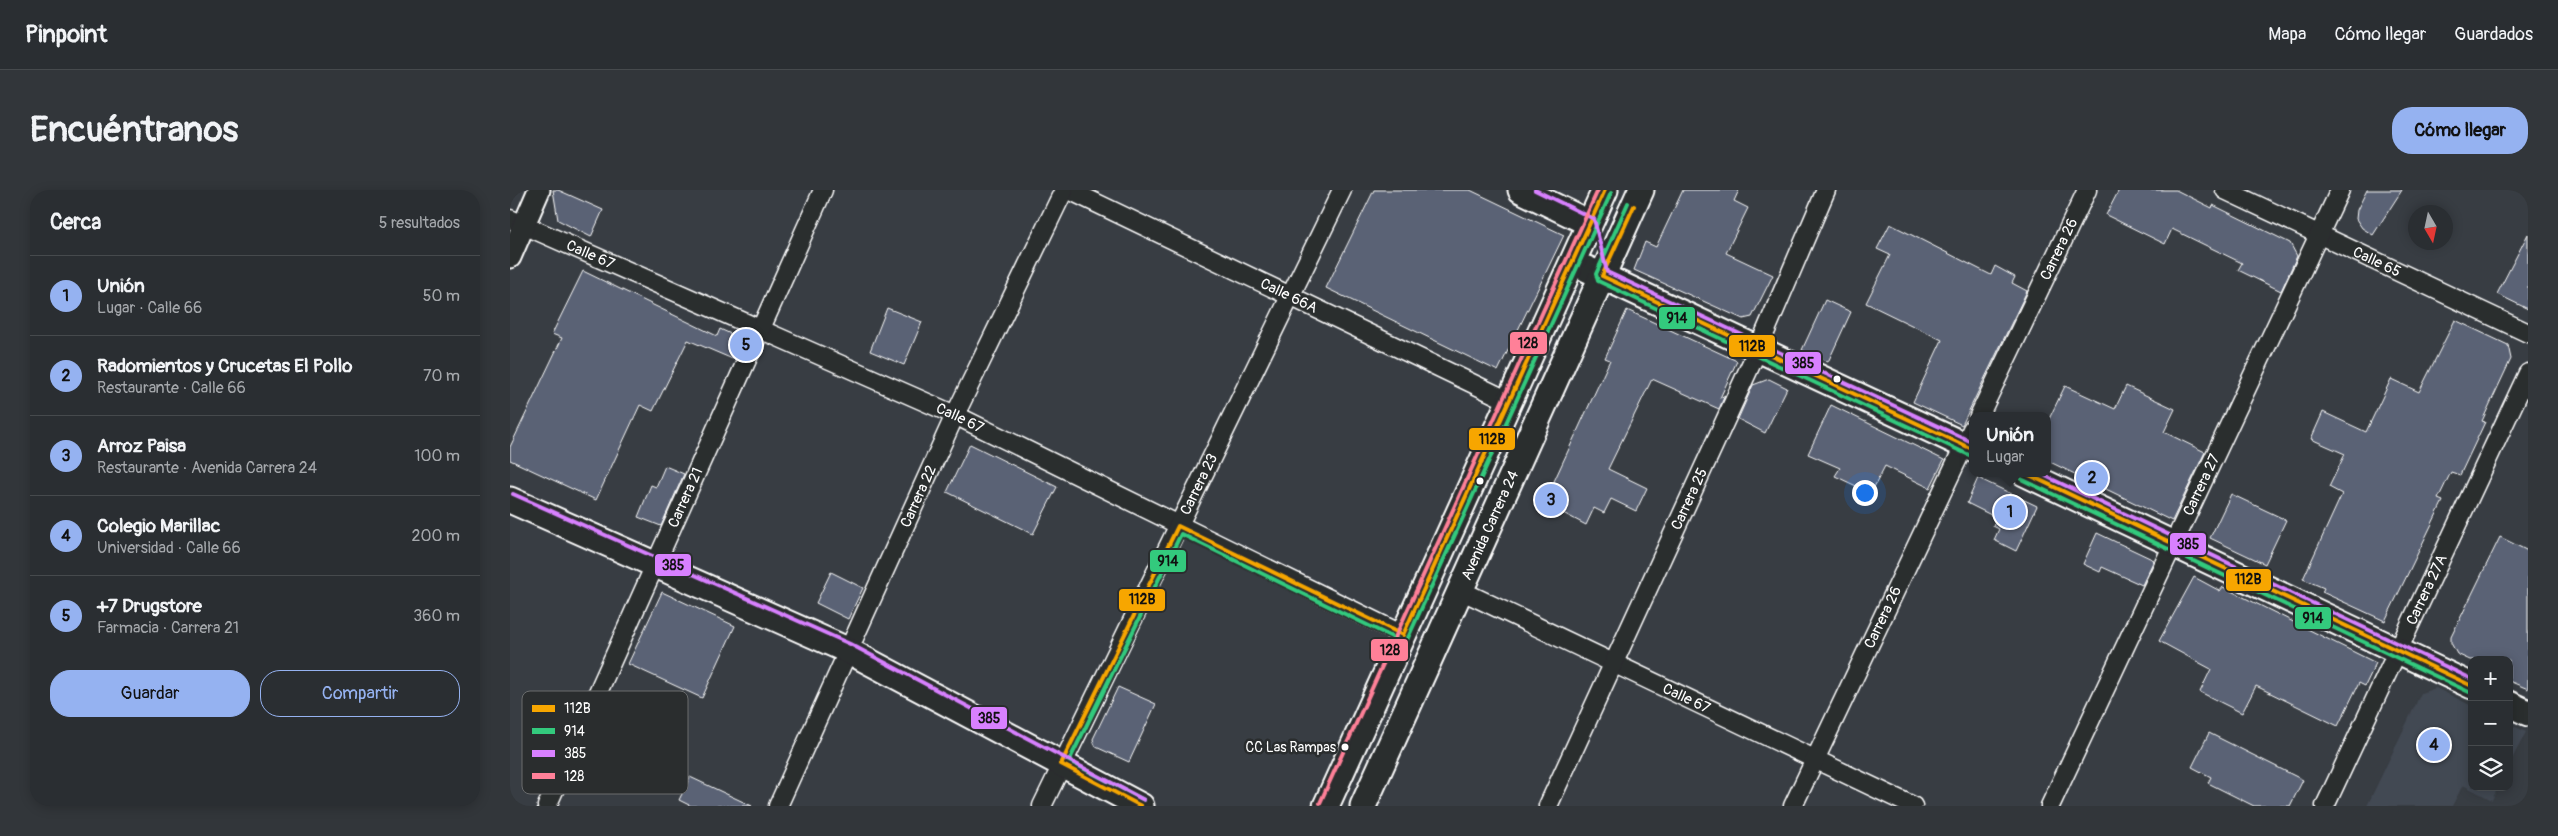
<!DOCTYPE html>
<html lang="es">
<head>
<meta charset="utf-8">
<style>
	body { margin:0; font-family:Pangolin,sans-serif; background:#32363a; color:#f1f3f6 }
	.controls { position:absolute; right:15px; bottom:15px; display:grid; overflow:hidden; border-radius:10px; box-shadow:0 2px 12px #0003 }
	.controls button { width:45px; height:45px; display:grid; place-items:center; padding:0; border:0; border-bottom:1px solid #464a4d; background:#2a2e32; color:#f1f3f6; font:25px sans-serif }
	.compass { position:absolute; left:1898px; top:15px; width:45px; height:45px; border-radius:50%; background:#2a2e32; box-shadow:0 2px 12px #0003; rotate:171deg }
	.you { position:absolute; left:1354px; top:302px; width:18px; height:18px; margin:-12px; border:4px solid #fff; border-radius:50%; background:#1a73e8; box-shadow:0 0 0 8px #1a73e833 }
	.badge { display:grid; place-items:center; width:32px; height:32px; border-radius:50%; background:#95b2f1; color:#111; font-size:16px; font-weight:700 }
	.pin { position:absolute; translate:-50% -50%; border:2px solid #fff; box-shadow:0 1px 5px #0006 }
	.popup { position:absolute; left:1459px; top:222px; width:82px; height:65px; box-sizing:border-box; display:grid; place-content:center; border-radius:10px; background:#2a2e32; filter:drop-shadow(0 1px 4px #0005); font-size:16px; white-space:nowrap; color:#a5a8ac }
	.popup b { font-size:19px; color:#f1f3f6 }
	.popup::after { content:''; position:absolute; left:50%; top:100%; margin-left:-10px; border:10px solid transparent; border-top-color:#2a2e32 }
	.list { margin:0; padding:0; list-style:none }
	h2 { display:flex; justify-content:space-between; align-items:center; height:65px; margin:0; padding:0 20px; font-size:21px }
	h2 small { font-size:16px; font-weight:400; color:#a5a8ac }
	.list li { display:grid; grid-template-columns:32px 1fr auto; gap:15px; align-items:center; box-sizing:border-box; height:80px; padding:0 20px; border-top:1px solid #464a4d }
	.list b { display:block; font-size:19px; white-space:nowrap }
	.list p { margin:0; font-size:16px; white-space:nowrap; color:#a5a8ac }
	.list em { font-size:16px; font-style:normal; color:#a5a8ac }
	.actions { display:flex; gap:10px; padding:15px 20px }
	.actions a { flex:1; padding:11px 0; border:1px solid #95b2f1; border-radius:20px; text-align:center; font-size:18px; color:#95b2f1 }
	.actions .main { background:#95b2f1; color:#111 }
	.icon { flex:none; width:28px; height:28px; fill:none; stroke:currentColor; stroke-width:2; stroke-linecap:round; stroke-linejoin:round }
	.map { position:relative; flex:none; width:2018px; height:616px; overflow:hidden; border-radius:20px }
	header { display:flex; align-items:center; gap:30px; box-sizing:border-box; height:70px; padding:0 25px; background:#2a2e32; border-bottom:1px solid #464a4d }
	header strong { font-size:24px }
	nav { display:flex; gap:28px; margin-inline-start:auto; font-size:18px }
	.intro { display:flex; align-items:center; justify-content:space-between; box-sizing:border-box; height:120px; padding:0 30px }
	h1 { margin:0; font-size:35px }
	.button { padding:12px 22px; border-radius:20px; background:#95b2f1; color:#111; font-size:18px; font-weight:700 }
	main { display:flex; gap:30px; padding:0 30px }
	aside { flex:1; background:#2a2e32; border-radius:20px; box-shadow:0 2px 12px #0003 }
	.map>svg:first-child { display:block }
	.built { fill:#424852 }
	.building { fill:#5a6274; stroke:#fff }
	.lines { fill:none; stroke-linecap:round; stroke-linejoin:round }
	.minor-casing { stroke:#fff; stroke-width:21 }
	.tertiary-casing { stroke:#fff; stroke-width:25 }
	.secondary-casing { stroke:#fff; stroke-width:29 }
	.minor { stroke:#2a2d2e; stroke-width:18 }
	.tertiary { stroke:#2a2d2e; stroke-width:21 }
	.secondary { stroke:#2a2d2e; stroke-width:25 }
	.bus-1-casing { stroke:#2a2d2e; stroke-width:8 }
	.bus-2-casing { stroke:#2a2d2e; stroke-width:8 }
	.bus-3-casing { stroke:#2a2d2e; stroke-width:8 }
	.bus-4-casing { stroke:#2a2d2e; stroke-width:8 }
	.bus-1 { stroke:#f7a600; stroke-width:4 }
	.bus-2 { stroke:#33ca7d; stroke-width:4 }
	.bus-3 { stroke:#d880ff; stroke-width:4 }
	.bus-4 { stroke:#ff8098; stroke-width:4 }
	.bus-dot { fill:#fff; stroke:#2a2d2e; stroke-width:2 }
	.labels { text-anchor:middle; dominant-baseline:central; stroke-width:5; stroke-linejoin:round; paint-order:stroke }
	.bus-label { font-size:14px; fill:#fff; stroke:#2a2d2e; text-anchor:end }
	.street-label { font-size:15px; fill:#fff; stroke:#2a2d2e }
	.key { fill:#2a2d2e; stroke:#6a6c6d; stroke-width:1 }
	.key-label { font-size:14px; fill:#fff }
	.line-badge { stroke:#2a2d2e; stroke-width:2 }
	.pale-badge-label { font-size:14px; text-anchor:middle; font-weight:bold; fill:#111 }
</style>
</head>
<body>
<header>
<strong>Pinpoint</strong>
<nav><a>Mapa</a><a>Cómo llegar</a><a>Guardados</a></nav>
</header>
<div class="intro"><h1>Encuéntranos</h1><a class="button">Cómo llegar</a></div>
<main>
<aside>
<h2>Cerca<small>5 resultados</small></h2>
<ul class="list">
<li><span class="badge">1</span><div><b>Unión</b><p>Lugar · Calle 66</p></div><em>50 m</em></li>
<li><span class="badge">2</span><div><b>Radomientos y Crucetas El Pollo</b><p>Restaurante · Calle 66</p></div><em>70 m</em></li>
<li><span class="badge">3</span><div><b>Arroz Paisa</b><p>Restaurante · Avenida Carrera 24</p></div><em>100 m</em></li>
<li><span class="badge">4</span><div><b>Colegio Marillac</b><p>Universidad · Calle 66</p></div><em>200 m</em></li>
<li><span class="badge">5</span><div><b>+7 Drugstore</b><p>Farmacia · Carrera 21</p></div><em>360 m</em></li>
</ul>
<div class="actions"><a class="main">Guardar</a><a>Compartir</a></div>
</aside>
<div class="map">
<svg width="2018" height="616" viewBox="0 0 2018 616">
	<rect width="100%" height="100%" fill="#383d43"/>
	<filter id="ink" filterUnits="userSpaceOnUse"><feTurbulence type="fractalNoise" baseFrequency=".02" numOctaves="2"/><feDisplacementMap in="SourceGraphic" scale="10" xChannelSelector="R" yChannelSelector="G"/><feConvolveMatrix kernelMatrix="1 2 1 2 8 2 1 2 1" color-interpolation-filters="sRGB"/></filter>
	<g filter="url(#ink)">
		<!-- built -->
		<path class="built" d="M1926,498L1962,516V597H1988L1982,610L1953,595L1942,616H1857L1911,503Z
			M1999,534L2016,542L1999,575Z"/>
		<!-- building -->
		<path class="building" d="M43,0H48L93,20L81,47L48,30Z
			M864,0H960L1054,45L988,181L816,98Z
			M1173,0H1229L1224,11L1238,18L1216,63L1263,85L1242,127L1233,129L1124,80L1135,52L1146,57Z
			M1609,0H1666L1702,18L1703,15L1780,53L1787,66L1771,101L1728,80L1732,73L1662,39L1655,54L1596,25Z
			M1857,0H1892L1863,45L1852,38L1846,29L1847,20Z
			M1380,34L1481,85L1485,76L1505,87L1502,93L1517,101L1452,235L1403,212L1432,150L1356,113L1380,65L1367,59Z
			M2018,44V119L1987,104Z
			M73,81L207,146L210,139L234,150L225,170L178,150L143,221L130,215L86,310L0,270V257L52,148L42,144Z
			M1315,110L1341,122L1318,172L1292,160Z
			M377,118L412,132L394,175L360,161Z
			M1117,120L1227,171L1210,208L1215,205L1209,219L1142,189L1098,279L1137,298L1126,321L1101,309L1094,323L1084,318L1076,335L1034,313L1100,170L1095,168Z
			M1945,130L1998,155L2001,169L1972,231L1975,232L1950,285L1941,282L1928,309L1933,311L1875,431L1812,402L1814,398L1793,389L1832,304L1819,297L1835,264L1801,249L1813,222L1856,242L1881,189L1909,202Z
			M1259,189L1277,198L1255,243L1228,229L1243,195Z
			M1555,196L1605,219L1616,196L1665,219L1654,242L1695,262L1662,331L1538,271V231Z
			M1321,215L1434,270L1420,298L1375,276L1361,303L1325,286L1330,278L1298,264Z
			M460,254L547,297L523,344L437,302Z
			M155,276L174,284L151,336L128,327L141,295L146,297Z
			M1468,288L1527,316L1506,361L1484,350L1489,339L1483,336L1487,328L1457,313Z
			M1721,304L1776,330L1755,374L1700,348Z
			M1587,343L1644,370L1632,395L1592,377L1590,382L1573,374Z
			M1990,347L2018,361V499L1999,491V470H1960L1947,464L1941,453V447Z
			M321,382L353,398L338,429L306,413Z
			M1684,387L1710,401L1713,397L1866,473L1855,496L1849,493L1828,536L1746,496L1732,523L1690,502L1701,479L1649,451Z
			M152,402L225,436L192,508L118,474Z
			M608,497L646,514L619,572L586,557L584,553L583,549Z
			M1699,543L1793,590L1780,616H1744L1698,593L1701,587L1682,577Z
			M180,587L242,616H181L169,610Z"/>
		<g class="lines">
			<!-- minor casing -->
			<g class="minor-casing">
				<g id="minor">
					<path id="s1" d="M559,0L999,211"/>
					<path id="s2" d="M1715,0L2018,143"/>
					<path id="s3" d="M0,29L445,225L893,445"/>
					<path id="s4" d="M1469,226L1577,0"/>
					<path id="s5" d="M950,400L1403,616"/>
					<path id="s6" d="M37,616L313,0"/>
					<path id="s7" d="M268,616L445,225L554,0"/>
					<path id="s8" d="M532,616L832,0"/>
					<path id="s9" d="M1038,616L1248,159L1316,0"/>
					<path id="s10" d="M1283,616L1462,239"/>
					<path id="s11" d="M1540,616L1830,0"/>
					<path id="s12" d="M1815,616L2018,183"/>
				</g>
			</g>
			<!-- tertiary casing -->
			<g class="tertiary-casing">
				<path id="tertiary" d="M0,67L29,0"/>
			</g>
			<!-- secondary casing -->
			<g class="secondary-casing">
				<g id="secondary">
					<path d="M1011,0L1079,33"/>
					<path d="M1077,79L1462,259"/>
					<path d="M1514,283L1962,496"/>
					<path d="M0,310L337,460L631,616"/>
					<path d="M1999,514L2018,523"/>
					<path d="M816,616L1095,0"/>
					<path id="s13" d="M853,616L1131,0"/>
				</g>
			</g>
			<!-- minor -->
			<use href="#minor" class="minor"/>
			<!-- tertiary -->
			<use href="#tertiary" class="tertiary"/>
			<!-- secondary -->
			<use href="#secondary" class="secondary"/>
			<!-- bus-1 casing -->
			<g class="bus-1-casing">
				<path id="bus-1" d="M1124,16L1092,86L1462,259
					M1515,283L1962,496
					M631,616L551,574L668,336L893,445L1095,0"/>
			</g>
			<!-- bus-2 casing -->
			<g class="bus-2-casing">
				<path id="bus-2" d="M1118,13L1086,84L1088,91L1459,265
					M1511,289L1959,502
					M634,610L559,571L671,344L890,451L897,450L1101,3"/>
			</g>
			<!-- bus-3 casing -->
			<g class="bus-3-casing">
				<path id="bus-3" d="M1025,0L1084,29L1097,82L1462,252
					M1529,283L1962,489
					M3,304L340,454L634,610"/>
			</g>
			<!-- bus-4 casing -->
			<g class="bus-4-casing">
				<path id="bus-4" d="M810,613L1088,0"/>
			</g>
			<!-- bus-1 -->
			<use href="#bus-1" class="bus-1"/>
			<!-- bus-2 -->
			<use href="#bus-2" class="bus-2"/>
			<!-- bus-3 -->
			<use href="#bus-3" class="bus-3"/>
			<!-- bus-4 -->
			<use href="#bus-4" class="bus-4"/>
		</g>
	</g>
	<!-- markers -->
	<g class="bus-dot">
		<circle cx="1327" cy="189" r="4.5"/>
		<circle cx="970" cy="291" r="4.5"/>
		<circle cx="835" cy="557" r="4.5"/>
	</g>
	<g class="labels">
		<!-- bus labels -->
		<g class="bus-label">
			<text x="826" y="557">CC Las Rampas</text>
		</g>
		<!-- street labels -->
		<g class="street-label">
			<text stroke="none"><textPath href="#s4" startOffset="185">Carrera 26</textPath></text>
			<text stroke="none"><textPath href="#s3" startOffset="88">Calle 67</textPath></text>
			<text stroke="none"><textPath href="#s2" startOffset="168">Calle 65</textPath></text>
			<text stroke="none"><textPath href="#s1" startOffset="244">Calle 66A</textPath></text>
			<text stroke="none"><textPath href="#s3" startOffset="492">Calle 67</textPath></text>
			<text stroke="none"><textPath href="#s8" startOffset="358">Carrera 23</textPath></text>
			<text stroke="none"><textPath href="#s11" startOffset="355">Carrera 27</textPath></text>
			<text stroke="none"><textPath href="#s7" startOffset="340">Carrera 22</textPath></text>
			<text stroke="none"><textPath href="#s6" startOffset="338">Carrera 21</textPath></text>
			<text stroke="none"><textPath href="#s9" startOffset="338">Carrera 25</textPath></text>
			<text stroke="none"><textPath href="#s13" startOffset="308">Avenida Carrera 24</textPath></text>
			<text stroke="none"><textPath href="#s12" startOffset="239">Carrera 27A</textPath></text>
			<text stroke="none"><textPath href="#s10" startOffset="209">Carrera 26</textPath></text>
			<text stroke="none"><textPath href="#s5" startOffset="251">Calle 67</textPath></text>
		</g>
	</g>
	<!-- legend -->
	<rect x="12" y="501" width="166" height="103" rx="8" class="key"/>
	<rect x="22" y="515" width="23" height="7" fill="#f7a600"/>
	<rect x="22" y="538" width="23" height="6" fill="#33ca7d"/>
	<rect x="22" y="560" width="23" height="7" fill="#d880ff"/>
	<rect x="22" y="583" width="23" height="6" fill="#ff8098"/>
	<g class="key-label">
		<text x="54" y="523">112B</text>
		<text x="54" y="546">914</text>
		<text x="54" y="568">385</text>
		<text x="54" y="591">128</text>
	</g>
	<g class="line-badge">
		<rect x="1148" y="116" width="38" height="24" rx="5" fill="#33ca7d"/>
		<rect x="999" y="141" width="39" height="24" rx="5" fill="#ff8098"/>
		<rect x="1218" y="144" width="48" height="24" rx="5" fill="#f7a600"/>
		<rect x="1274" y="161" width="38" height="24" rx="5" fill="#d880ff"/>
		<rect x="958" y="237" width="48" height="24" rx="5" fill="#f7a600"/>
		<rect x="1659" y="342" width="38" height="24" rx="5" fill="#d880ff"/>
		<rect x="639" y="359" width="38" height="24" rx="5" fill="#33ca7d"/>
		<rect x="144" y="363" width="38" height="24" rx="5" fill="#d880ff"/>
		<rect x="1715" y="378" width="47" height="24" rx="5" fill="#f7a600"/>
		<rect x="608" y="398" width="48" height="24" rx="5" fill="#f7a600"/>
		<rect x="1784" y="416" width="38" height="24" rx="5" fill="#33ca7d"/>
		<rect x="860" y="448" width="39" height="24" rx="5" fill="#ff8098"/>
		<rect x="460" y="516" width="38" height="24" rx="5" fill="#d880ff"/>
	</g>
	<g class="pale-badge-label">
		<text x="1167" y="133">914</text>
		<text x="1018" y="158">128</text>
		<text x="1242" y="161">112B</text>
		<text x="1293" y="178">385</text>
		<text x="982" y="254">112B</text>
		<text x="1678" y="359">385</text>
		<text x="658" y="376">914</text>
		<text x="163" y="380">385</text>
		<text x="1738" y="394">112B</text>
		<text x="632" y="414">112B</text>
		<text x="1803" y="433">914</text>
		<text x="880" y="465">128</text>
		<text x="479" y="533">385</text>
	</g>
</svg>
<div class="controls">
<button>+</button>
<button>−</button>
<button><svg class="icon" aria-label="layers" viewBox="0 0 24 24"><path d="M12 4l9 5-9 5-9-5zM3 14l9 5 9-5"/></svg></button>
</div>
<svg class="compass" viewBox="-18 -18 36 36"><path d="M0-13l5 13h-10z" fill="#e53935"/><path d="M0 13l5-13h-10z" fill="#a5a8ac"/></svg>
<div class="you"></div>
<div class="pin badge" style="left:1500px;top:322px">1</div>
<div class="popup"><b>Unión</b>Lugar</div>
<div class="pin badge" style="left:1582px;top:288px">2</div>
<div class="pin badge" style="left:1041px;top:310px">3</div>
<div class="pin badge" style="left:1924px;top:555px">4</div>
<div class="pin badge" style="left:236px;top:155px">5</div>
</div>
</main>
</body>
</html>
